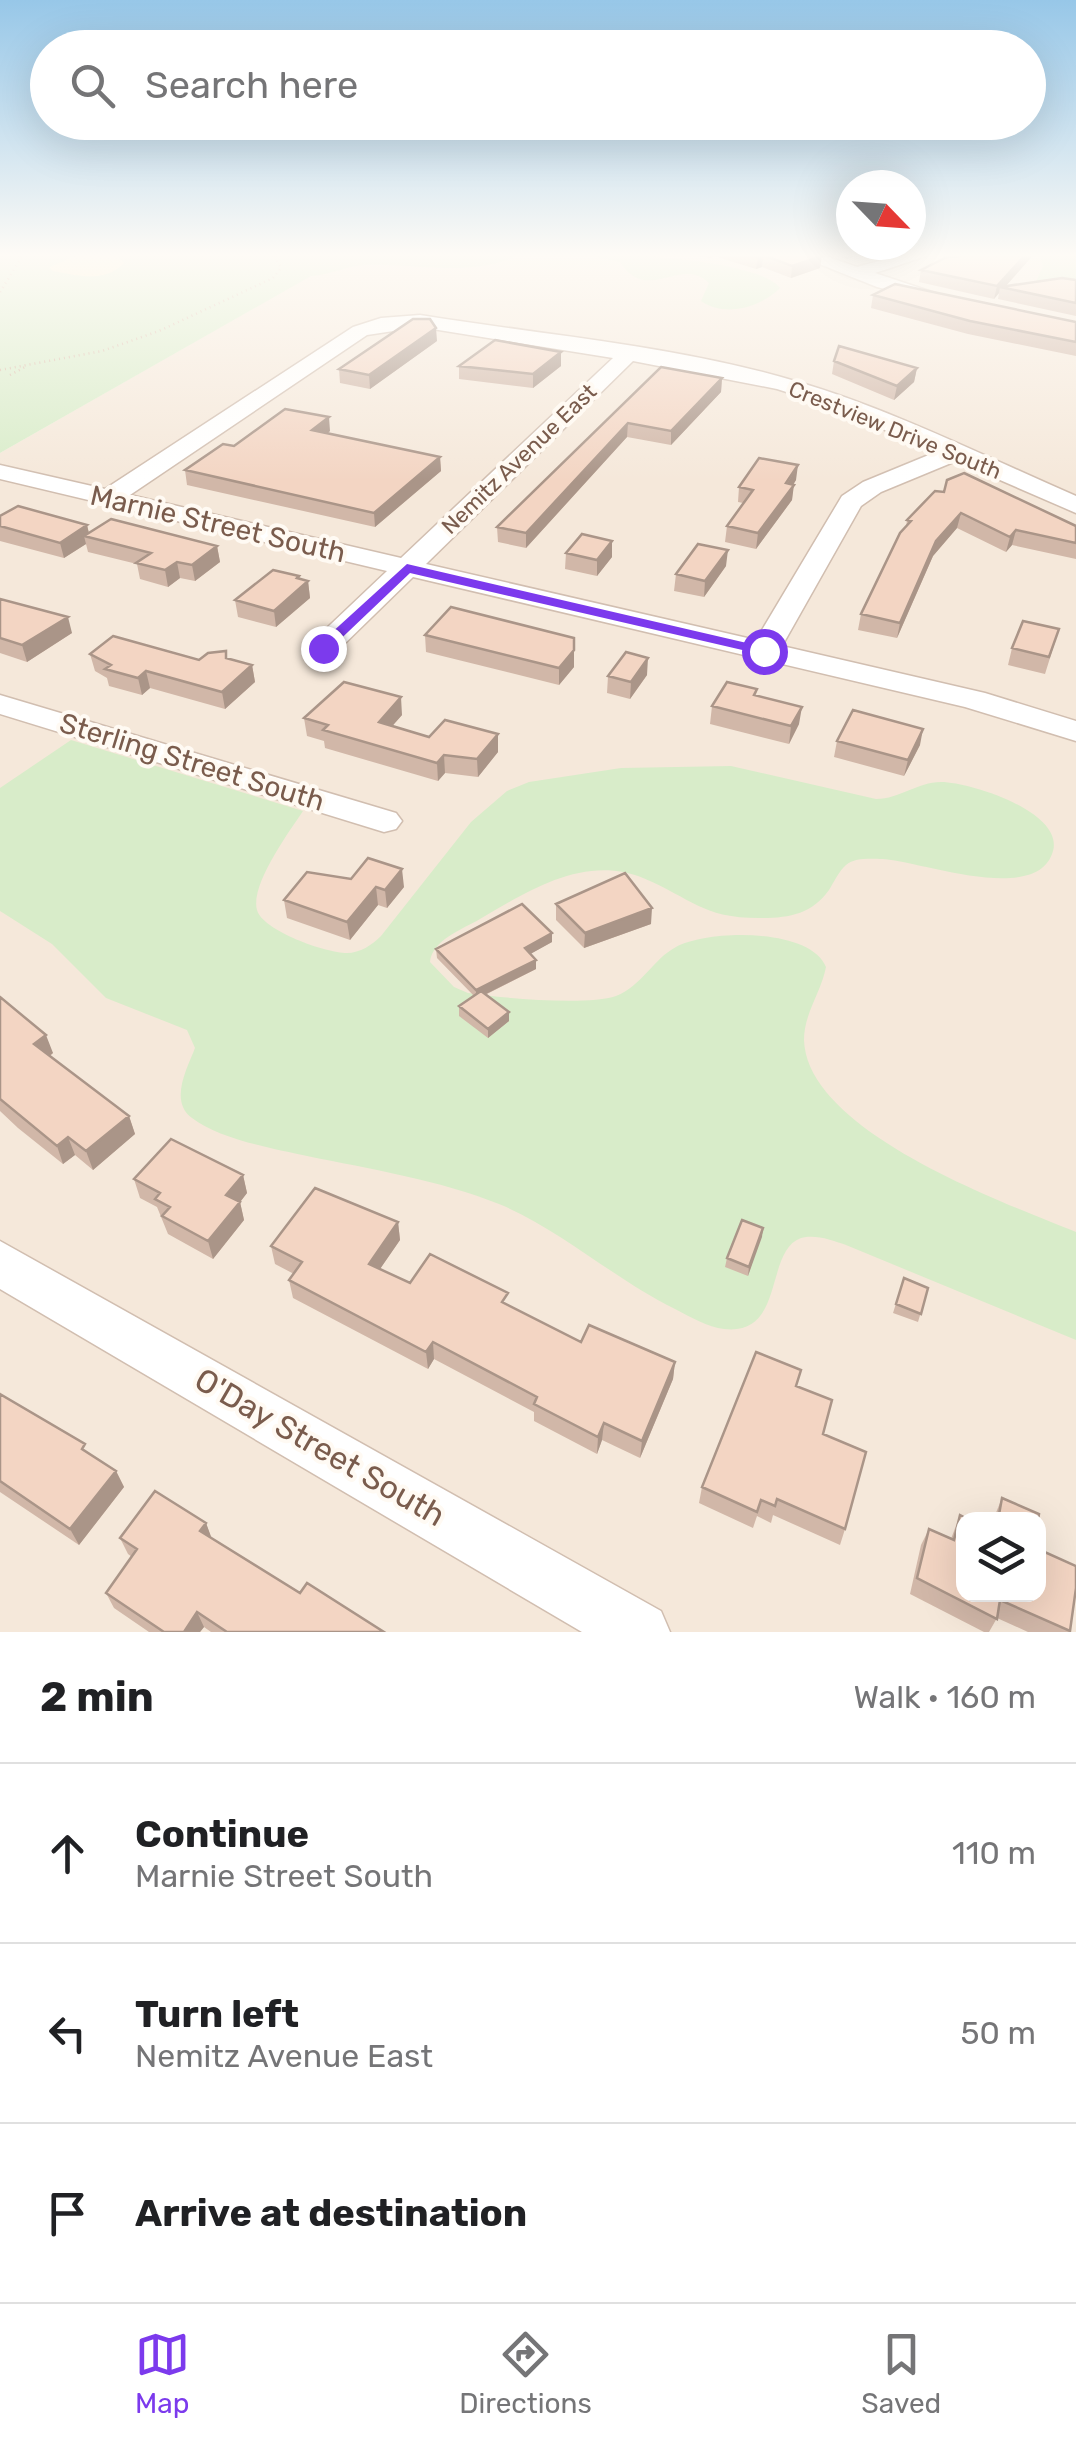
<!DOCTYPE html>
<html lang="en">
<head>
<meta charset="utf-8">
<style>
	body { margin:0; font-family:Rubik,sans-serif; background:#f6f6f6; color:#202124 }
	.controls { position:absolute; right:30px; bottom:30px; display:grid; overflow:hidden; border-radius:20px; box-shadow:0 10px 40px #0002 }
	.controls button { width:90px; height:90px; display:grid; place-items:center; padding:0; border:0; border-bottom:2px solid #e0e0e0; background:#fff; color:#202124; font:50px sans-serif }
	.compass { position:absolute; left:836px; top:170px; width:90px; height:90px; border-radius:50%; background:#fff; box-shadow:0 10px 40px #0002; rotate:115deg }
	.stop { position:absolute; width:30px; height:30px; margin:-22px; border:8px solid #7c3aed; border-radius:50%; background:#fff }
	.stop.end { background:#7c3aed; border-color:#fff; box-shadow:0 2px 10px #0008 }
	.list { margin:0; padding:0; list-style:none }
	h2 { display:flex; justify-content:space-between; align-items:center; height:130px; margin:0; padding:0 40px; font-size:42px }
	h2 small { font-size:32px; font-weight:400; color:#757577 }
	.list li { display:grid; grid-template-columns:65px 1fr auto; gap:30px; align-items:center; box-sizing:border-box; height:180px; padding:0 40px; border-top:2px solid #e0e0e0 }
	.list b { display:block; font-size:38px; white-space:nowrap }
	.list p { margin:0; font-size:32px; white-space:nowrap; color:#757577 }
	.list em { font-size:32px; font-style:normal; color:#757577 }
	.icon { flex:none; width:55px; height:55px; fill:none; stroke:currentColor; stroke-width:2; stroke-linecap:round; stroke-linejoin:round }
	.map { position:relative; flex:none; width:1076px; height:1632px; overflow:hidden }
	.search { position:absolute; background:#fff; box-shadow:0 10px 40px #0002; left:30px; right:30px; top:30px; height:110px; display:flex; align-items:center; gap:25px; box-sizing:border-box; padding:0 35px; border-radius:55px; color:#757577; font-size:38px }
	.sheet { height:670px; background:#fff }
	nav { display:flex; justify-content:space-around; align-items:center; box-sizing:border-box; height:140px; border-top:2px solid #e0e0e0; background:#fff; font-size:28px; color:#757577 }
	nav a { display:grid; justify-items:center; gap:5px }
	nav .on { color:#7c3aed }
	.map>svg:first-child { display:block }
	.residential { fill:#f5e8da; fill-rule:evenodd }
	.green { fill:#d8ecc9 }
	.sand { fill:#fcefc7 }
	.lines { fill:none; stroke-linecap:round; stroke-linejoin:round }
	.street-casing { stroke:#d1beb0; stroke-width:3 }
	.path { stroke:#d9b8a5; stroke-width:2.5; stroke-dasharray:1 4; stroke-linecap:butt }
	.street { fill:#fff; fill-rule:evenodd }
	.wall { fill:#d1b7a8 }
	.shaded-wall { fill:#aa9588 }
	.building { fill:#f3d5c3; stroke:#aa9588; stroke-width:2.5 }
	.route { fill:#7c3aed }
	.labels { text-anchor:middle; dominant-baseline:central; stroke-width:8; stroke-linejoin:round; paint-order:stroke }
	.far-street-label { font-size:22px; fill:#7a5c4d; stroke:#fffaf3 }
	.street-label { font-size:28px; fill:#7a5c4d; stroke:#fffaf3 }
	.near-street-label { font-size:32px; fill:#7a5c4d; stroke:#fffaf3 }
</style>
</head>
<body>
<div class="map">
<svg width="1076" height="1632" viewBox="0 0 1076 1632">
	<rect width="100%" height="100%" fill="#fdf6ec"/>
	<!-- residential -->
	<path class="residential" d="M350,253H1076V1632H0V453ZM964,1520H1038V1594H964Z"/>
	<!-- green -->
	<path class="green" d="M0,253H522C477,279 414,263 365,265C346,266 330,275 311,276L0,453Z
		M576,253C614,253 758,259 780,288C761,307 725,318 701,301L709,283C681,255 647,305 620,262Z
		M1039,253H1076V291L1035,284L1043,266Z
		M71,740L303,811C289,832 250,885 257,910C263,931 326,953 347,953C360,953 372,945 381,936L471,822L507,791L529,782L621,768L731,766L876,799C900,799 917,782 941,782C970,782 1064,812 1053,851C1038,906 920,861 883,859C872,859 855,857 846,865C839,871 834,882 829,890C813,913 790,918 763,918C703,919 693,899 643,878C585,854 528,891 480,919C463,929 432,940 430,962L454,987L468,993C500,998 587,1006 616,996C642,986 653,959 676,947C709,929 811,928 826,967C821,993 804,1013 804,1040C807,1132 1005,1203 1076,1232V1340L846,1245C832,1240 815,1234 801,1238C764,1251 786,1336 724,1329C708,1327 690,1317 675,1309C614,1279 560,1229 499,1204C439,1180 370,1169 307,1156C274,1149 219,1139 192,1118C169,1101 187,1069 195,1048L187,1030L106,998L52,944L0,911V788Z"/>
	<!-- sand -->
	<path class="sand" d="M82,253L114,254L124,263C104,284 77,275 52,271L50,267Z"/>
	<g class="lines">
		<!-- street casing -->
		<g class="street-casing">
			<path id="street" d="M792,253H817L857,267L907,253H935L875,273L947,297L938,303L877,287Z
				M420,315C544,335 674,345 795,381C891,409 984,456 1076,496V513L956,461L881,492L861,506L782,646L985,693L1076,721V741L965,707L413,577L334,654H312L308,648L312,642L387,571L0,479V465L105,489L353,327L381,318ZM420,327L613,358L401,558L130,495L367,335ZM633,361L777,389L827,405L936,452L863,482L842,496L756,640L426,564Z
				M0,695L396,813L402,821L396,829L384,832L0,714Z
				M0,1241L661,1611L670,1632H582L0,1289Z"/>
		</g>
		<!-- path -->
		<path class="path" d="M0,292L24,253
			M0,370L102,351L159,331L273,278L281,268L273,253
			M10,375L25,367"/>
		<!-- street -->
		<use href="#street" class="street"/>
	</g>
	<!-- wall -->
	<path class="wall" d="M678,253H814L820,268L791,278L762,267L756,269L714,256L710,258Z
		M828,253H865L846,259Z
		M963,253H1035L1005,287L1076,280V316L998,299L999,293L994,299L919,282L921,270L960,256Z
		M873,295L1076,322V356L968,334L871,308Z
		M437,341L370,389L340,383L339,369Z
		M834,361L917,368L914,382L894,400L832,374Z
		M459,366H561L533,388L459,379Z
		M661,367L722,378L721,392L671,445L627,437L526,548L498,542L497,527Z
		M330,431L328,433L440,457L441,471L375,527L187,485L185,470L234,446Z
		M796,480L793,484L792,500L756,549L725,542L727,526L743,503L738,502L739,487Z
		M935,491L1076,526V559L1012,545L1006,552L957,528L933,556L897,638L858,630L861,614L906,527L907,520Z
		M0,516L87,525L89,533L217,546L220,562L195,581L180,578L168,587L140,579L137,564L88,552L86,544L64,558L0,541Z
		M566,553L612,557L597,576L565,569Z
		M726,566L704,597L674,591L676,574Z
		M300,579L308,581L310,598L276,627L238,617L235,600Z
		M0,599L72,633L27,662L0,653Z
		M1059,629L1045,674L1008,665L1012,648Z
		M425,635L574,650V667L559,685L426,652Z
		M90,654L199,660L227,658L252,665L255,682L225,709L150,688L142,695L109,686L107,678L95,671Z
		M647,675L630,699L607,693L608,676Z
		M757,689L756,695L799,724L789,744L710,724L712,706Z
		M402,715L392,726L429,737L498,752L478,777L445,773L438,781L325,748L324,741L307,736L304,718Z
		M837,741L920,745L904,776L834,757Z
		M307,872L404,887L387,908L378,905L350,940L287,918L284,900Z
		M556,904L651,924L584,948L556,920Z
		M552,933V942L530,954L536,960V969L485,995L509,1012V1021L488,1038L459,1016V1006L474,996L437,958L436,949Z
		M0,997L53,1053L50,1056L129,1116L135,1134L93,1170L75,1155L63,1164L18,1128L0,1111Z
		M243,1175L247,1193L240,1202L244,1220L213,1259L168,1234L157,1207L140,1198L134,1179Z
		M398,1222L400,1240L380,1269L410,1283L508,1305L581,1342L675,1362L673,1379L640,1458L602,1440L597,1454L534,1421V1412L434,1359L428,1369L293,1298L289,1280L294,1274L275,1264L271,1246Z
		M763,1228L748,1276L725,1267L727,1258Z
		M904,1278L928,1288L918,1322L893,1313Z
		M797,1386L823,1434L845,1529L840,1545L773,1515L771,1523L757,1516L753,1528L699,1503L702,1487Z
		M0,1394L116,1471L124,1487L79,1545L0,1492Z
		M1002,1498L1038,1520H993Z
		M960,1515L1076,1588L1069,1632H1028L997,1618L989,1632H984L910,1594L921,1545L929,1529L951,1539Z
		M206,1523L211,1538L300,1593L384,1632H211L204,1627L200,1632H149L114,1608L106,1593L132,1557L128,1554L120,1538Z"/>
	<!-- shaded-wall -->
	<path class="shaded-wall" d="M847,253H865L846,259Z
		M1027,253H1035L1004,288L1000,287L999,293L994,299L997,286Z
		M763,255L762,267L756,269L758,257Z
		M822,256L820,268L791,278L792,266Z
		M436,328L437,341L370,389L369,375Z
		M561,352V366L533,388V374Z
		M917,368L914,382L894,400L897,386Z
		M722,378L721,392L671,445V431Z
		M329,417L330,431L313,444L312,430Z
		M628,423L627,437L526,548V533Z
		M440,457L441,471L375,527L374,513Z
		M798,465L796,480L789,492L794,485L792,500L756,549L758,533Z
		M961,513L957,528L933,556L897,638L900,623L936,541Z
		M87,525L90,538L84,536L86,544L64,558L60,543Z
		M1016,530L1012,545L1006,552L1010,537Z
		M612,541V557L597,576V560Z
		M217,546L220,562L195,581L192,565Z
		M728,550L726,566L704,597L705,581Z
		M177,562L180,578L168,587L165,570Z
		M299,576L301,588L308,581L310,598L276,627L274,611Z
		M68,617L72,633L27,662L22,645Z
		M574,650V667L559,685V668Z
		M648,658L647,675L630,699L631,682Z
		M252,665L255,682L225,709L222,692Z
		M146,671L150,688L142,695L138,678Z
		M401,697L402,715L380,740L379,722Z
		M802,707L799,724L789,744L791,726Z
		M923,729L920,745L904,776L908,760Z
		M498,734V752L478,777L477,759Z
		M444,755L445,773L438,781L437,763Z
		M402,869L404,887L387,908L385,890Z
		M376,887L378,905L350,940L347,922Z
		M652,908L651,924L584,948L585,933Z
		M552,933V942L525,957V948Z
		M536,960V969L476,999V990Z
		M509,1012V1021L488,1038V1029Z
		M46,1035L53,1053L41,1062L34,1044Z
		M129,1116L135,1134L93,1170L86,1151Z
		M68,1137L75,1155L63,1164L57,1146Z
		M243,1175L247,1193L234,1210L240,1202L244,1220L213,1259L208,1241L226,1195Z
		M398,1222L400,1240L371,1282L369,1264Z
		M763,1228L762,1237L748,1276L749,1267Z
		M433,1342L434,1359L428,1369L426,1352Z
		M675,1362L673,1379L640,1458L642,1441Z
		M604,1423L602,1440L597,1454L598,1437Z
		M116,1471L124,1487L79,1545L70,1529Z
		M206,1523L212,1539L200,1531Z
		M197,1612L204,1627L200,1632H184Z"/>
	<!-- building -->
	<path class="building" d="M746,253H814L822,256L792,266L763,255L758,257Z
		M963,253H1027L997,286L921,270L947,257L960,256Z
		M1062,278L1076,280V303L1000,287Z
		M895,284L1076,322V342L970,321L873,295Z
		M413,319H430L436,328L369,375L339,369Z
		M495,340L561,352L533,374L459,366Z
		M839,346L917,368L897,386L834,361Z
		M661,367L722,378L671,431L628,423L526,533L497,527Z
		M285,409L329,417L312,430L440,457L374,513L185,470L223,444L234,446Z
		M759,458L798,465L786,483L794,485L758,533L727,526L753,490L739,487Z
		M964,473L1076,526V543L1016,530L1010,537L961,513L936,541L900,623L861,614L900,533L911,521L907,520L935,491L944,492L947,480Z
		M18,506L87,525L60,543L0,526V516Z
		M111,519L217,546L192,565L177,562L165,570L136,563L151,553L84,536Z
		M582,534L612,541L597,560L566,553Z
		M698,544L728,550L705,581L676,574Z
		M273,570L299,576L297,578L308,581L274,611L235,600Z
		M0,599L68,617L22,645L0,638Z
		M451,607L574,638V650L559,668L425,635Z
		M1023,621L1059,629L1049,657L1012,648Z
		M113,636L199,660L208,653L226,651V658L252,665L222,692L146,671L138,678L105,669L111,665L90,654Z
		M626,652L648,658L631,682L608,676Z
		M344,682L401,697L379,722L429,737L445,720L498,734L477,759L444,755L437,763L323,730L328,725L304,718Z
		M727,682L757,689L754,695L802,707L791,726L712,706Z
		M853,710L923,729L908,760L837,741Z
		M368,858L402,869L385,890L376,887L347,922L284,900L307,872L351,879Z
		M625,873L652,908L585,933L556,904Z
		M522,904L552,933L525,948L536,960L476,990L436,949Z
		M481,991L509,1012L488,1029L459,1006Z
		M0,997L46,1035L34,1044L129,1116L86,1151L68,1137L57,1146L0,1099Z
		M171,1139L243,1175L226,1195L240,1202L208,1241L162,1216L170,1207L155,1199L160,1193L134,1179Z
		M315,1188L398,1222L369,1264L410,1283L430,1254L508,1293L502,1302L581,1342L589,1325L675,1362L642,1441L604,1423L598,1437L534,1404L537,1397L433,1342L426,1352L289,1280L302,1262L271,1246Z
		M742,1220L763,1228L749,1267L727,1258Z
		M904,1278L928,1288L921,1314L896,1304Z
		M756,1352L801,1370L796,1386L832,1400L823,1434L866,1452L845,1529L777,1499L775,1506L761,1500L757,1512L702,1487Z
		M0,1394L85,1444L82,1449L116,1471L70,1529L0,1481Z
		M155,1491L206,1523L200,1531L300,1593L307,1583L384,1632H227L197,1612L184,1632H164L106,1593L137,1549L120,1538Z
		M1002,1498L1039,1514L1038,1520H998Z
		M960,1515L970,1520H964V1594H1038V1549L1076,1566V1588L1070,1631L1000,1600L997,1619L917,1578L929,1529L954,1540Z"/>
	<!-- sky -->
	<linearGradient id="sky" x2="0" y2="1"><stop stop-color="#97c7e8"/><stop offset="0.53" stop-color="#fefbf6"/><stop offset="1" stop-color="#fefbf6" stop-opacity="0"/></linearGradient>
	<rect width="1076" height="481" fill="url(#sky)"/>
	<!-- route -->
	<path class="route" d="M407,564L764,647L771,651L764,655L410,573L328,651H318V645Z"/>
	<g class="labels">
		<!-- far-street labels -->
		<g class="far-street-label">
			<text transform="translate(895 430) rotate(22)">Crestview Drive South</text>
			<text transform="translate(519 459) rotate(-44)">Nemitz Avenue East</text>
		</g>
		<!-- street labels -->
		<g class="street-label">
			<text transform="translate(218 524) rotate(13)">Marnie Street South</text>
			<text transform="translate(192 762) rotate(17)">Sterling Street South</text>
		</g>
		<!-- near-street labels -->
		<g class="near-street-label">
			<text transform="translate(320 1447) rotate(30)">O'Day Street South</text>
		</g>
	</g>
</svg>
<div class="controls">
<button><svg class="icon" aria-label="layers" viewBox="0 0 24 24"><path d="M12 4l9 5-9 5-9-5zM3 14l9 5 9-5"/></svg></button>
</div>
<svg class="compass" viewBox="-18 -18 36 36"><path d="M0-13l5 13h-10z" fill="#e53935"/><path d="M0 13l5-13h-10z" fill="#757577"/></svg>
<div class="stop" style="left:764px;top:651px"></div>
<div class="stop end" style="left:323px;top:648px"></div>
<div class="search"><svg class="icon" aria-label="search" viewBox="0 0 24 24"><circle cx="10" cy="10" r="6"/><path d="M15 15l6 6"/></svg>Search here</div>
</div>
<section class="sheet">
<h2>2 min<small>Walk · 160 m</small></h2>
<ul class="list">
<li><svg class="icon" aria-label="ahead" viewBox="0 0 24 24"><path d="M12 20V5M6 11l6-6 6 6"/></svg><div><b>Continue</b><p>Marnie Street South</p></div><em>110 m</em></li>
<li><svg class="icon" aria-label="left" viewBox="0 0 24 24"><path d="M17 20v-9H6M10 6l-5 5 5 5"/></svg><div><b>Turn left</b><p>Nemitz Avenue East</p></div><em>50 m</em></li>
<li><svg class="icon" aria-label="arrive" viewBox="0 0 24 24"><path d="M6 21V4h12l-3 4 3 4H6"/></svg><div><b>Arrive at destination</b></div></li>
</ul>
</section>
<nav>
<a class="on"><svg class="icon" aria-label="map" viewBox="0 0 24 24"><path d="M3 6l6-2 6 2 6-2v14l-6 2-6-2-6 2zM9 4v14M15 6v14"/></svg>Map</a>
<a><svg class="icon" aria-label="directions" viewBox="0 0 24 24"><path d="M12 3l9 9-9 9-9-9zM9 14v-3h6M13 9l2 2-2 2"/></svg>Directions</a>
<a><svg class="icon" aria-label="saved" viewBox="0 0 24 24"><path d="M7 4h10v16l-5-4-5 4z"/></svg>Saved</a>
</nav>
</body>
</html>
